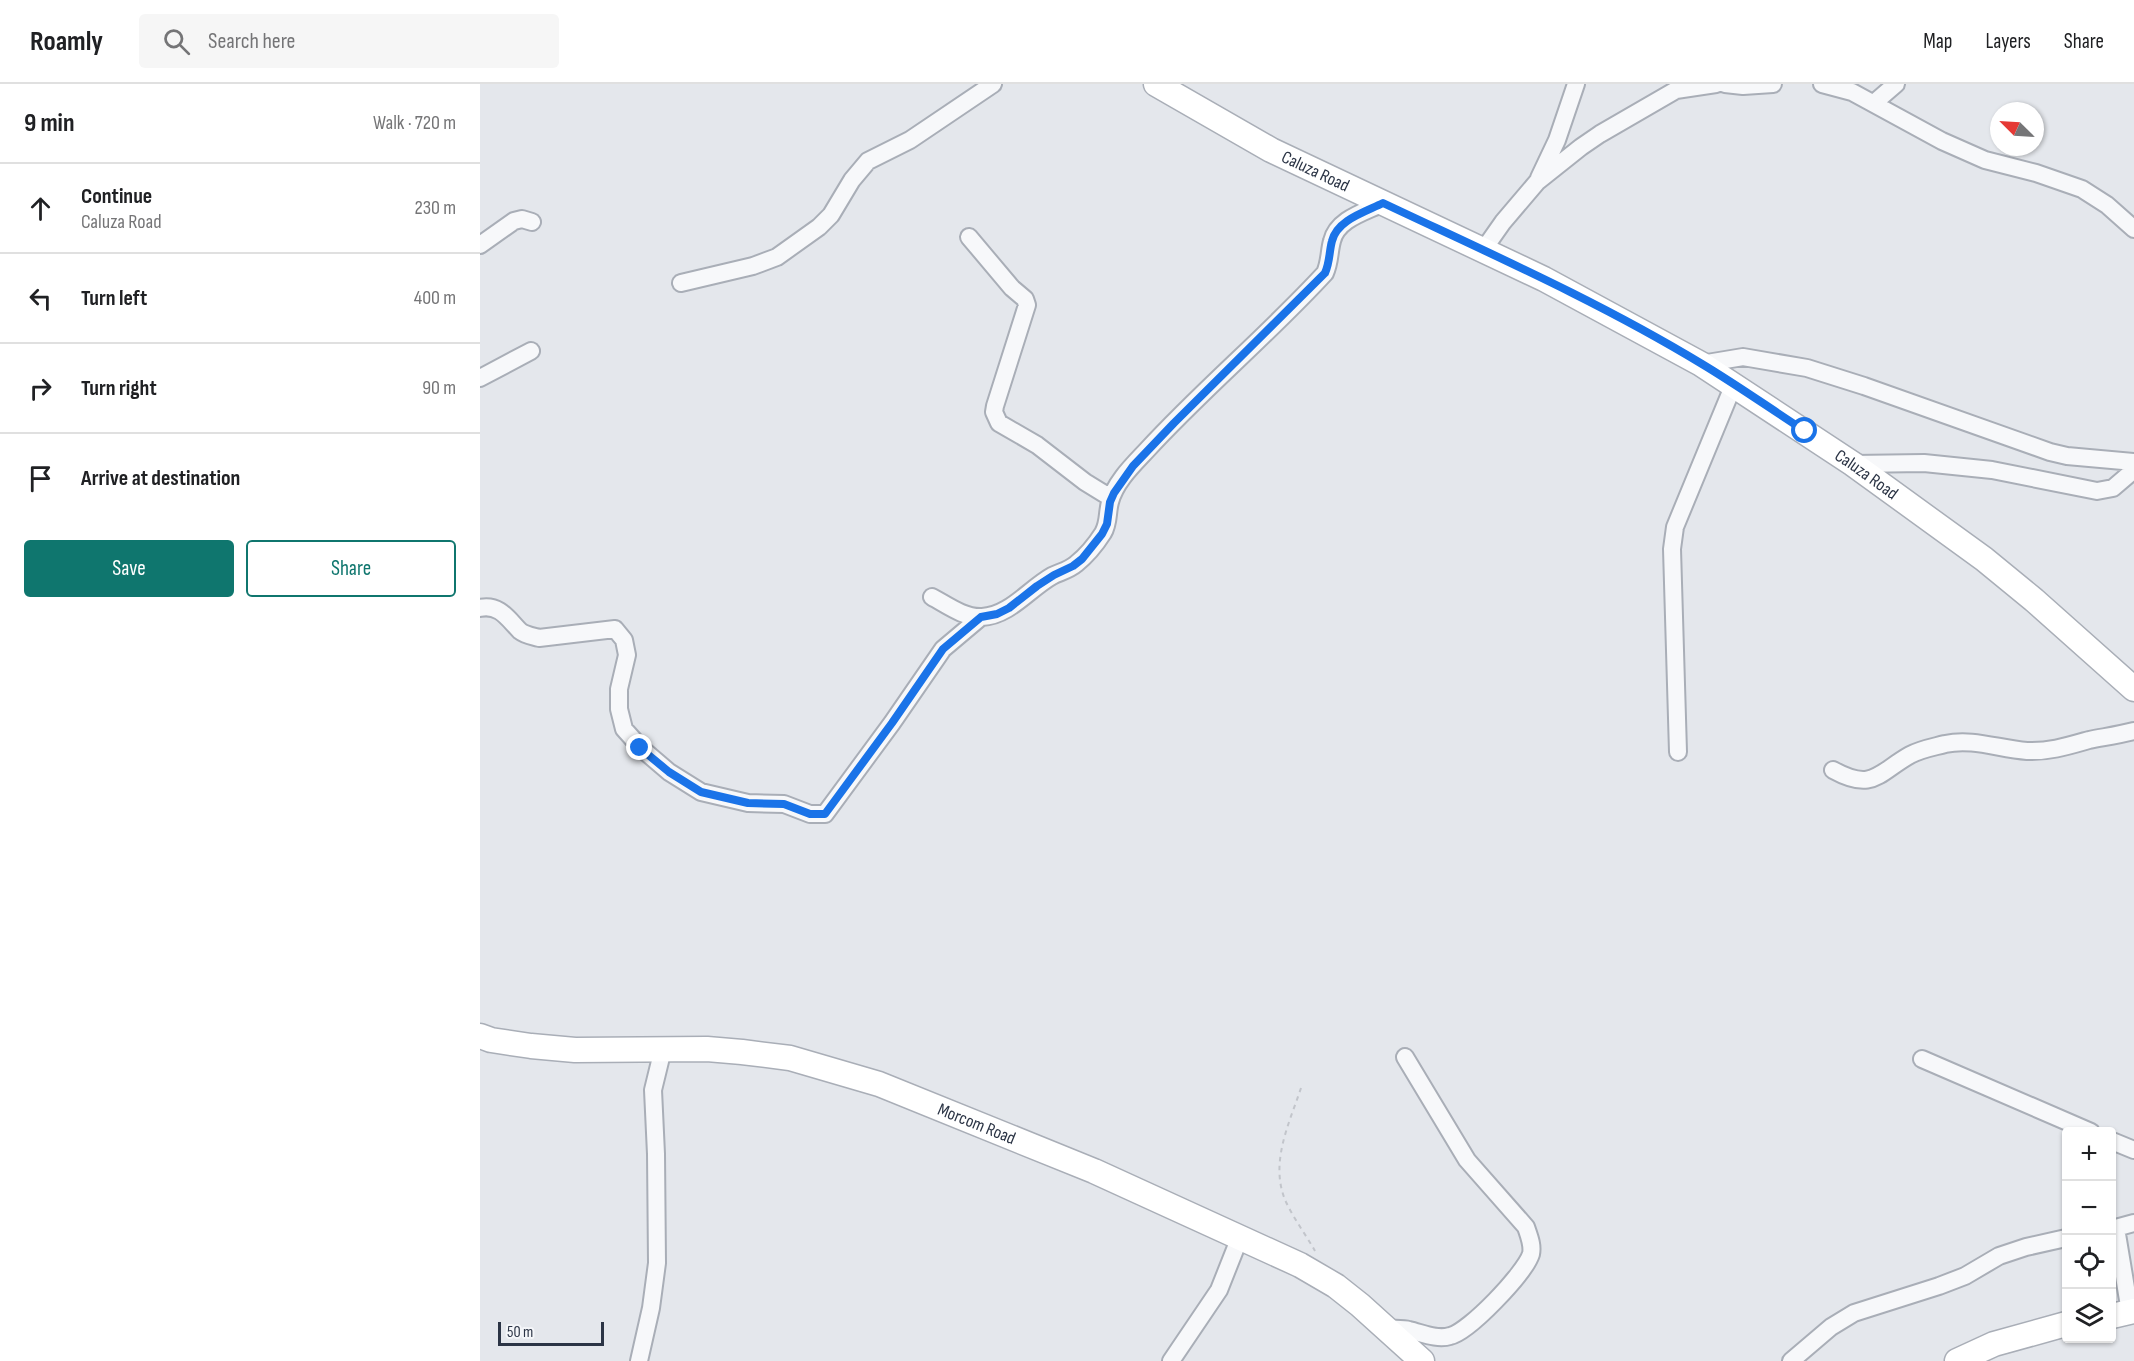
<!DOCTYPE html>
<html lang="en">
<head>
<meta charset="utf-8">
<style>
	body { margin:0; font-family:"Sofia Sans Condensed",sans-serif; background:#f6f6f6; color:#202124 }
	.controls { position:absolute; right:18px; bottom:18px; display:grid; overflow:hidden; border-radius:6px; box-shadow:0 2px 4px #0004 }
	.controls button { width:54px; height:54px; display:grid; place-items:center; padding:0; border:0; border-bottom:2px solid #e0e0e0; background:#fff; color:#202124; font:30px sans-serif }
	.compass { position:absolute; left:1510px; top:18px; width:54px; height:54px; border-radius:50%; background:#fff; box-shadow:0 2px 4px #0004; rotate:294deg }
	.scale { position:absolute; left:18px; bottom:15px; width:106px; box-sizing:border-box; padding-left:6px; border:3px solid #2b3445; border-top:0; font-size:16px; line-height:21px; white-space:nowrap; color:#2b3445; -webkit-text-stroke:4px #f4f6f9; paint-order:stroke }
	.stop { position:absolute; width:18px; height:18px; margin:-14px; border:4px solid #1a73e8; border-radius:50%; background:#fff }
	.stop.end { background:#1a73e8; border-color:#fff; box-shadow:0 2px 6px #0008 }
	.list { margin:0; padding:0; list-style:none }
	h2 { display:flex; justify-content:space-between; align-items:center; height:78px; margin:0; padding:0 24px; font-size:26px }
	h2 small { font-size:20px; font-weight:400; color:#757577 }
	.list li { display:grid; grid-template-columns:39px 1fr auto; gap:18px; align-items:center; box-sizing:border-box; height:90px; padding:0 24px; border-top:2px solid #e0e0e0 }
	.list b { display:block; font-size:22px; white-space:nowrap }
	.list p { margin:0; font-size:20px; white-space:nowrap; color:#757577 }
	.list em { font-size:20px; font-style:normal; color:#757577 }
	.actions { display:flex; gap:12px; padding:18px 24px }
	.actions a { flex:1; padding:14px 0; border:2px solid #0f766e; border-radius:6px; text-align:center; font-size:21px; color:#0f766e }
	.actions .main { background:#0f766e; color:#fff }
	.icon { flex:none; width:33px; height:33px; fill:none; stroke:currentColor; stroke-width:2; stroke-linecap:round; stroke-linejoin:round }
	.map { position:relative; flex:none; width:1654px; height:1277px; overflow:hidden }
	header { display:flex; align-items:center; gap:36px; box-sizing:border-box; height:84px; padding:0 30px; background:#fff; border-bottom:2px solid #e0e0e0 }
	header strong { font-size:28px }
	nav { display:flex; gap:33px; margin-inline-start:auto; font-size:21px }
	.search { width:420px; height:54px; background:#f6f6f6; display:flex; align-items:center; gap:15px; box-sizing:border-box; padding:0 21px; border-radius:6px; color:#757577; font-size:22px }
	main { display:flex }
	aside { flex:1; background:#fff }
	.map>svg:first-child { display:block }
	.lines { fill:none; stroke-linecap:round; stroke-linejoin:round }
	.street-casing { stroke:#a9aeb7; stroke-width:20 }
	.secondary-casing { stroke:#a9aeb7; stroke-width:27 }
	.path { stroke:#c2c5cb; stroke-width:2; stroke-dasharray:4.5 4.5; stroke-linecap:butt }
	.street { stroke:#f7f8fa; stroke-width:16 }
	.secondary { stroke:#fff; stroke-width:24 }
	.route { stroke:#1a73e8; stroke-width:8 }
	.labels { text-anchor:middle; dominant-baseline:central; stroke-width:5; stroke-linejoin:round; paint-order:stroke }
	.street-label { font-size:18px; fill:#2b3445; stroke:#f4f6f9 }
</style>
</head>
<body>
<header>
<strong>Roamly</strong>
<div class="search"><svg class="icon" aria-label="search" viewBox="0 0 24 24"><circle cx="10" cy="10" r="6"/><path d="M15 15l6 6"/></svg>Search here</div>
<nav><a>Map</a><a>Layers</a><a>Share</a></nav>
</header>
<main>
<aside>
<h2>9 min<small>Walk · 720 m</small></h2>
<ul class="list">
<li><svg class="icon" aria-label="ahead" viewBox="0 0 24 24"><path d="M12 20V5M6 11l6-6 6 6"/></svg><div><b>Continue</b><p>Caluza Road</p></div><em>230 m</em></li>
<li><svg class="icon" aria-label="left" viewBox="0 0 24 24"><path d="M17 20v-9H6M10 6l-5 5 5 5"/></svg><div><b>Turn left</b></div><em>400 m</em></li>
<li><svg class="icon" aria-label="right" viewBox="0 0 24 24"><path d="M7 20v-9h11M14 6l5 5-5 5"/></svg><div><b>Turn right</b></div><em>90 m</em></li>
<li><svg class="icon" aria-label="arrive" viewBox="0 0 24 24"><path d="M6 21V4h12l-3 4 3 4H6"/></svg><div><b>Arrive at destination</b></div></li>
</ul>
<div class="actions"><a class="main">Save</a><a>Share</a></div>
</aside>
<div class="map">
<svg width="1654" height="1277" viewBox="0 0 1654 1277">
	<rect width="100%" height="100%" fill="#e4e7ec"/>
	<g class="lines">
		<!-- street casing -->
		<g class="street-casing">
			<path id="street" d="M1245,0L1263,2L1293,0
				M1342,0L1372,8L1462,57L1505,76L1556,89L1602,105L1627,121L1654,145
				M1394,19L1416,0
				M1059,94L1077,56L1096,0
				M489,153L532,204L545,215L547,221L515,322L514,328L519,339L557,361L605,398L631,414
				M0,161L34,137L42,135L52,138
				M1004,165L1023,138L1057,98L1101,63L1120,50L1196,6L1236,0
				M201,199L273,182L297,173L339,143L351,131L372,96L388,77L430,56L513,0
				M1221,280L1263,273L1327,284L1384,302L1570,368L1587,372L1654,378
				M0,294L51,267
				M1373,380L1444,379L1512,386L1617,407L1633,404L1654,386
				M452,513C467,521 484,534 502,533C529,532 549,505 572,492C580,488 589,486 596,480C606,472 616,460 623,449C629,439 627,429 630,418C635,398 653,381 667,366C723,305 788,251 845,189C850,178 849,168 852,157C857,135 885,128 903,119
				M0,524C20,520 28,535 40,547C45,551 52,552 59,554L135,545L144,556L147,571L139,605V625L144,645L161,664L189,688L221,708L268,719L304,720L330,730H345L412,639L463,565L501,533
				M1198,668L1192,465L1195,443L1254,300
				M1353,686C1393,708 1398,689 1430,671C1441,665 1454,663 1465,660C1493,654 1519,665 1547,667C1569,668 1588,662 1609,656C1624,653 1639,651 1654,647
				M1442,975L1611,1048
				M1632,1057L1654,1066
				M1636,1144L1650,1228
				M1632,1145L1654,1139
				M906,1245C913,1245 922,1244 929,1246C942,1249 957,1256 970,1252C989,1248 1045,1189 1051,1170C1053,1161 1049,1152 1046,1143L987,1076L925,973
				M159,1277L171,1224L177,1179L176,1070L173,1006L183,965
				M691,1277L739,1206L760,1153
				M1311,1277L1351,1243L1374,1229L1459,1202L1485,1192L1519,1172L1546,1163L1586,1154"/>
		</g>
		<!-- secondary casing -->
		<g class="secondary-casing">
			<g id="secondary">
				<path id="s1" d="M676,0L791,66L1064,195L1221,280L1373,380L1504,475L1554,516L1654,605"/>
				<path id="s2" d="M0,952L11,956L51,962L95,966L227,965L262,968L310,974L399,1000L614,1087L820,1181L856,1202L880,1221L942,1277"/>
				<path d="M1632,1232L1654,1227"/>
				<path d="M1477,1277L1514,1260L1586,1240"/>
			</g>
		</g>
		<!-- path -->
		<path class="path" d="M821,1004C809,1040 789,1080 806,1118C814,1135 826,1151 835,1167"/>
		<!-- street -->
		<use href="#street" class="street"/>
		<!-- secondary -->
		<use href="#secondary" class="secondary"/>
	</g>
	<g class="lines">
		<!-- route -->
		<path class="route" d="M160,664L189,688L221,708L268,719L304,720L330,730H345L412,639L463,565L501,533L517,530L529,524L557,502L574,491L593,482L602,475L622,450L627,440L630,418L634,409L653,382L694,339L845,189C850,178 849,168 852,157C857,136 885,128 903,119C1011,170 1120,218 1222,280C1257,301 1291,325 1325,347"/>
	</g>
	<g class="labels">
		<!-- street labels -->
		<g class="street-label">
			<text stroke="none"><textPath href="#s1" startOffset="182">Caluza Road</textPath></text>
			<text stroke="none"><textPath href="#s1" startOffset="812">Caluza Road</textPath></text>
			<text stroke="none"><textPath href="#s2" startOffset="510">Morcom Road</textPath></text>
		</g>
	</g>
</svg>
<div class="controls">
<button>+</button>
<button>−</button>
<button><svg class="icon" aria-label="locate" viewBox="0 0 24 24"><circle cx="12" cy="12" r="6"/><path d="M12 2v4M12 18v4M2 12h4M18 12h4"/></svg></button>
<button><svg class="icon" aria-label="layers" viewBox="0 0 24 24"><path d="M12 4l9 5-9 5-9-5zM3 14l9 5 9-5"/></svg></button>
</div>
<svg class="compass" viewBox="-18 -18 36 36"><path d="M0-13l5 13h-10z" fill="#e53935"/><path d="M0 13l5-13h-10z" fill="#757577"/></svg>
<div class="scale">50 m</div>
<div class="stop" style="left:1325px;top:347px"></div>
<div class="stop end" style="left:160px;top:664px"></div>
</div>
</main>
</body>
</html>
